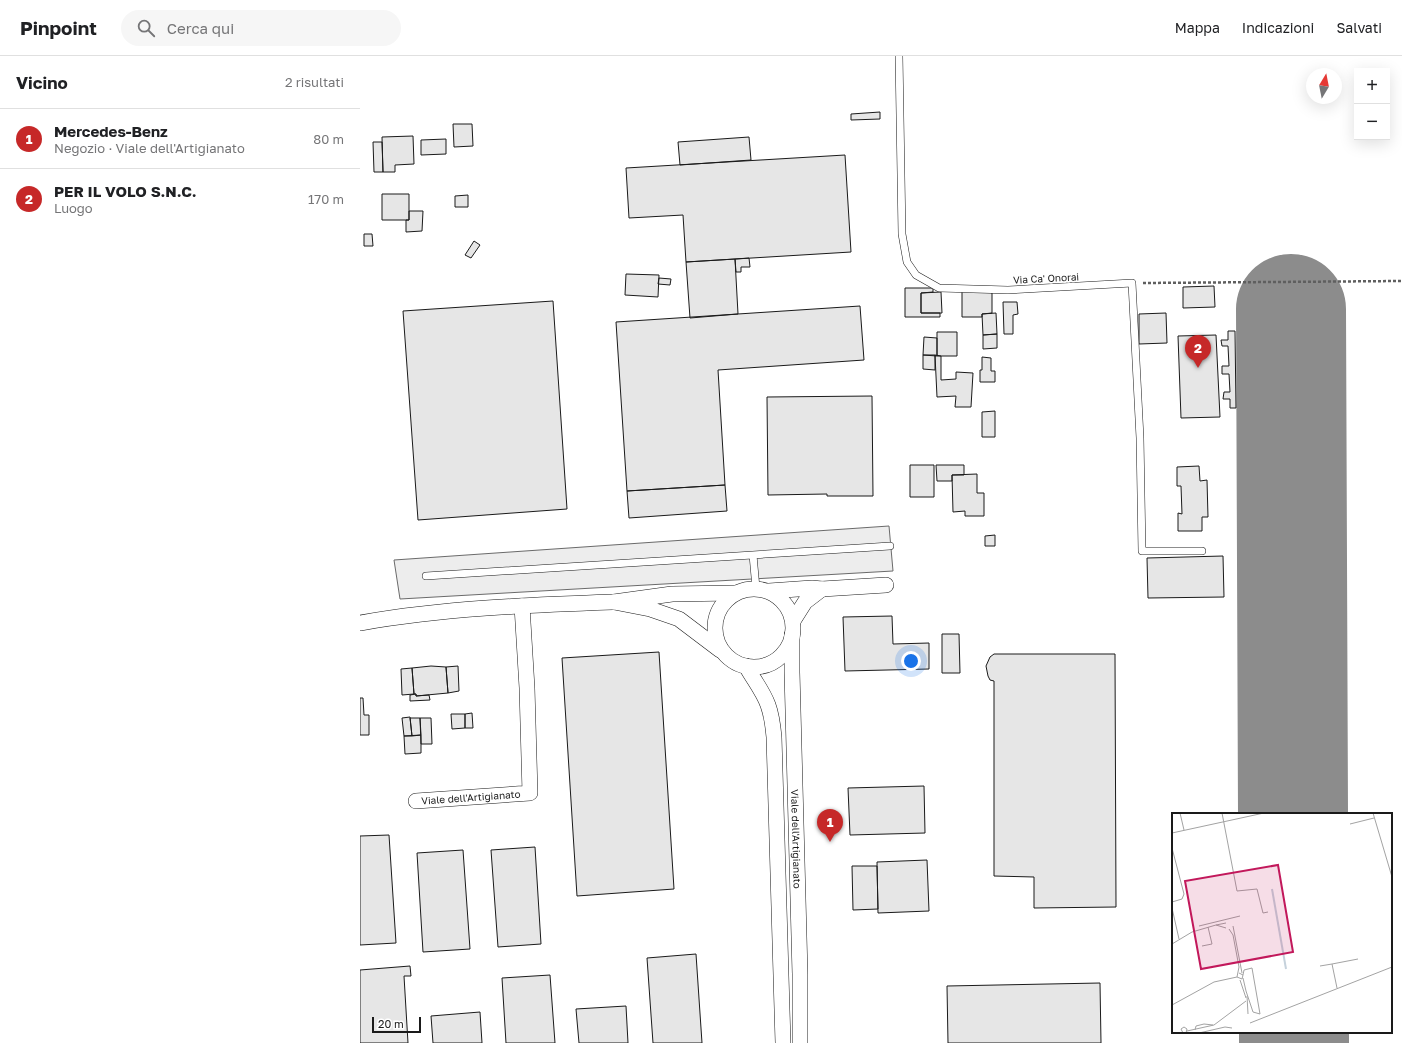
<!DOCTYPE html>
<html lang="it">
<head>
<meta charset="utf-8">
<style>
	body { margin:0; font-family:"Golos Text",sans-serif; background:#f6f6f6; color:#202124 }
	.controls { position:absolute; right:12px; top:12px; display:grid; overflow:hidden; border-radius:0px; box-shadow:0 4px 16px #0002 }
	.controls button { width:36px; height:36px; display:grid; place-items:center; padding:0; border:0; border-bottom:1px solid #e0e0e0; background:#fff; color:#202124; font:20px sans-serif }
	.compass { position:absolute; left:946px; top:12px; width:36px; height:36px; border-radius:50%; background:#fff; box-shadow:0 4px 16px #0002; rotate:10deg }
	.scale { position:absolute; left:12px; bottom:10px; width:49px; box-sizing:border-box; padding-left:4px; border:2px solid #1a1a1a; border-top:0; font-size:11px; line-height:14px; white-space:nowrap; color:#1a1a1a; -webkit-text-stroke:3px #fff; paint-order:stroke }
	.you { position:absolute; left:551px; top:605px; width:14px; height:14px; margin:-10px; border:3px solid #fff; border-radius:50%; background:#1a73e8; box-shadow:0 0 0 6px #1a73e833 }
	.badge { display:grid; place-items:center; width:26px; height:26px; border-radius:50%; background:#c62828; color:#fff; font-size:13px; font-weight:700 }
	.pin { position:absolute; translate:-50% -33px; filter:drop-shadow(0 1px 2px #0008) }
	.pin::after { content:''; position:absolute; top:21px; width:14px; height:12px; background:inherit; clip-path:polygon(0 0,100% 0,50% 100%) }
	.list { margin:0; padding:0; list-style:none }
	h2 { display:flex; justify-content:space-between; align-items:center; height:52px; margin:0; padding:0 16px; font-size:17px }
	h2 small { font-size:13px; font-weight:400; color:#757577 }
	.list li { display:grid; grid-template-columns:26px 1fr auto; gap:12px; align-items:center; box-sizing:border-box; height:60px; padding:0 16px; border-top:1px solid #e0e0e0 }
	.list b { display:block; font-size:15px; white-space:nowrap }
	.list p { margin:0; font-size:13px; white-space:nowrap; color:#757577 }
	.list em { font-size:13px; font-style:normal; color:#757577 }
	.icon { flex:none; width:22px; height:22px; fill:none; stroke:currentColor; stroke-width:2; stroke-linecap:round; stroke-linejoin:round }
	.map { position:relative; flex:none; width:1042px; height:987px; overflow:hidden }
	header { display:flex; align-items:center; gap:24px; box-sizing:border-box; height:56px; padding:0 20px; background:#fff; border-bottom:1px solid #e0e0e0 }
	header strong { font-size:19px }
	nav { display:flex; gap:22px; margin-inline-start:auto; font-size:14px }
	.search { width:280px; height:36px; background:#f6f6f6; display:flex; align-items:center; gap:10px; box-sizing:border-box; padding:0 14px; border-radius:22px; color:#757577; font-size:15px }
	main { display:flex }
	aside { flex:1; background:#fff }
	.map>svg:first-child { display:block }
	.parking { fill:#ededed; stroke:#6a6a6a }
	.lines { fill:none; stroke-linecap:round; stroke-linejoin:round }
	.runway { stroke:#8c8c8c; stroke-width:110 }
	.building { fill:#e6e6e6; stroke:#1a1a1a }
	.lane-casing { stroke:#1a1a1a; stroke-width:8 }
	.street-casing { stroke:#1a1a1a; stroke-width:16 }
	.path { stroke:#5f5f5f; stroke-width:2.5; stroke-dasharray:3 2; stroke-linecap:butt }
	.lane { stroke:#fff; stroke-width:7 }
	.street { stroke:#fff; stroke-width:15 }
	.labels { text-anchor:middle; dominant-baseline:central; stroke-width:3; stroke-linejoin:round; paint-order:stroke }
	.street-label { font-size:10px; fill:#1a1a1a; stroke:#fff }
	.inset-river { fill:none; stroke:#c6d2dc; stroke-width:2 }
	.inset-road { fill:none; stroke:#a3a3a3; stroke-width:1 }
	.view { fill:#c2185b; fill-opacity:0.15; stroke:#c2185b; stroke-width:2 }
	.inset-edge { fill:none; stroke:#1a1a1a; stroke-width:2 }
</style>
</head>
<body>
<header>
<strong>Pinpoint</strong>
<div class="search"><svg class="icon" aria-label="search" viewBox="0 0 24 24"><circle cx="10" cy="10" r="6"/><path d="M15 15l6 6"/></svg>Cerca qui</div>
<nav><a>Mappa</a><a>Indicazioni</a><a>Salvati</a></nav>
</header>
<main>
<aside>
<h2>Vicino<small>2 risultati</small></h2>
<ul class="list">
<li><span class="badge">1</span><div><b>Mercedes-Benz</b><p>Negozio · Viale dell'Artigianato</p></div><em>80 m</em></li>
<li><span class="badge">2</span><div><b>PER IL VOLO S.N.C.</b><p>Luogo</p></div><em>170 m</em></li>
</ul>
</aside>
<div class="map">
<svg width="1042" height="987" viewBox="0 0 1042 987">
	<rect width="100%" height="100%" fill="#fff"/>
	<!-- parking -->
	<path class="parking" d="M529,470L533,515L40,543L34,504Z"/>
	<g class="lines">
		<!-- runway -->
		<path class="runway" d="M931,253L933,758
			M934,976V987"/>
	</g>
	<!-- building -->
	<path class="building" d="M520,56V63L491,64V58Z
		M93,68H112L113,90L94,91Z
		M53,80L54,108L35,109V116H23L22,81Z
		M389,81L391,104L320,109L318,86Z
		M86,83V98L61,99V84Z
		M13,86H22L23,116H14Z
		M485,99L491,196L326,206L323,159L269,162L266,112Z
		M22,138H49V164H22Z
		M108,139V151H95V140Z
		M49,155H63L62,175L46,176V164H49Z
		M4,178H12L13,190H4Z
		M114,185L120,189L111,202L105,199Z
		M389,202L390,211H381V216H376L375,203Z
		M375,203L378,258L330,262L326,206Z
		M266,218L299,219L298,241L265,239Z
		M299,222L311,223L310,229L298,228Z
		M854,230L855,251L823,252V231Z
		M545,232H573V236L561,237V257H580V261H545Z
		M602,234H632V257L622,258V261H602Z
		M581,236L582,257H561V237Z
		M193,245L207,453L58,464L43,255Z
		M643,246H657L658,258L653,259V278H644Z
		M500,250L504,304L358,314L365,429L267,435L256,266Z
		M636,257L637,278L623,279L622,258Z
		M806,257L807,287L779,288V258Z
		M868,275H875L876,352H870V343H863L864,336H870L869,318H862V310H869L868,290H862L861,284H868Z
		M577,276H597V300H577Z
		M637,278V292L623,293V279Z
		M856,279L860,361L821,362L818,280Z
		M564,281L577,282V300L563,299Z
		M563,299H575V314L563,313Z
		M575,299L581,300V324L596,323V316L613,317L611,351H595L596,340L577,341Z
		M622,301L631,302V315H635V326H620V314H622Z
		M512,340L513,440H467V438L408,439L407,341Z
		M635,355V381H622V356Z
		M550,409H574V441H550Z
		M576,409H604V419H592V425H577Z
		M839,410L840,425L847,424L848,461H842V475H818V457L822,458L821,430H817V411Z
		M617,418V437H624V460H605V455L593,456L592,419Z
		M365,429L367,455L269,462L267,435Z
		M635,479V490H625V480Z
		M863,500L864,541L788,542L787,502Z
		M532,560L533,588L569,587V613L485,615L483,561Z
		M582,578H599L600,617H582Z
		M299,596L314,833L217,840L202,602Z
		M634,598H755L756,851L674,852V821L634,820V625L630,624L628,620L626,610L630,601Z
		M71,610L86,611L88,637L56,640V638H54L52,612Z
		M98,610L99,635L88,637L86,611Z
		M52,612L54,638L42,639L41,613Z
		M56,638V640L69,639L70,644L50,645V639Z
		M0,642H3L4,659H9V679H0Z
		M112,657L113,672H105V658Z
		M91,658H105V672L92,673Z
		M50,661L52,680H44L42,662Z
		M50,662H60L61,679L52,680Z
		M60,662H71L72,688H61Z
		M61,679V697L45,698L44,680Z
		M564,730L565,777L490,779L488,732Z
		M29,779L36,887L0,889V780Z
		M175,791L181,888L138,891L131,794Z
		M103,794L110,893L63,896L57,797Z
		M567,804L569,855L518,857L517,806Z
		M492,810H517L518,853L493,854Z
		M336,898L342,987H293L287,902Z
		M50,910L51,920H44L48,987H0V914Z
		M190,919L195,987H146L142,922Z
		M740,927L741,987H588L587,930Z
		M266,950L268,987H219L216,953Z
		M120,956L122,987H73L71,960Z"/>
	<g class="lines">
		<!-- lane casing -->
		<g class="lane-casing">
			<path id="lane" d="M539,0L542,178L547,206L556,219L579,232L648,234L772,227L780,382L782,495H842
				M393,499L396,532
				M66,520L530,490"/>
		</g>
		<!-- street casing -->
		<g class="street-casing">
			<g id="street">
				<circle cx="394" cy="572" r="39"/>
				<path d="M462,533L526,529"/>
				<path d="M409,535L452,532L462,533L445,546L433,565"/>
				<path d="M0,567C84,552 170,549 254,546"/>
				<path id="s1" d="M432,579V616L440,918V987"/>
				<path d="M360,594L319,563L290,553L254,546L312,538L374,537"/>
				<path d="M386,610C393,623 403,635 408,649C412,660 413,670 414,681L423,987"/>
				<path id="s2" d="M56,745L170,737L167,632L162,550"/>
			</g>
		</g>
		<!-- path -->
		<path class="path" d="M783,227L1042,225"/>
		<!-- lane -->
		<use href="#lane" class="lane"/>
		<!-- street -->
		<use href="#street" class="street"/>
	</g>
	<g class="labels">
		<!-- street labels -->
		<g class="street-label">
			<text transform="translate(686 222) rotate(-3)">Via Ca' Onorai</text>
			<text stroke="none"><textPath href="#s2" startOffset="55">Viale dell'Artigianato</textPath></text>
			<text stroke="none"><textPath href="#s1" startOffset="204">Viale dell'Artigianato</textPath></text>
		</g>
	</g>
	<!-- overview -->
	<g transform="translate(812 757)">
		<rect width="220" height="220" fill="#fff"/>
		<path class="inset-river" d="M100,76L114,156"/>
		<path class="inset-road" d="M8,0L12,17M50,0L65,78L85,76L91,100L96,99M201,0L220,64M178,11L202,5M0,20L92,0M0,35L12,81L10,86L0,89M0,95L7,126M54,110L44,112L54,115M27,113L68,103M61,113L70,160M57,116L61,122L67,154L65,164L70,166L71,162L67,160M0,131L20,119L44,112M30,133L40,131L36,114M148,153L160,151M71,162L72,157L80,155L88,201L81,199L74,178M71,165L74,178M68,167L74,185M165,175L160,151L186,146M75,183L76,201M0,192L42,169L65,164M78,210L220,154M23,217L24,213L32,211L41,212M15,218L42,212L74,188M11,220L9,216L12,214L15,216L14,220M27,220L53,214L60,215"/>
		<path class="view" d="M106,52L121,139L29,156L13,68Z"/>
		<rect width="220" height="220" class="inset-edge"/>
	</g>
</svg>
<div class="controls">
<button>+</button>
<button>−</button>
</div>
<svg class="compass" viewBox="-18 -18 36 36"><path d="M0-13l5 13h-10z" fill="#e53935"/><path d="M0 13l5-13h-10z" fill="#757577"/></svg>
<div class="scale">20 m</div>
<div class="you"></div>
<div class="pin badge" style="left:470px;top:786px">1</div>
<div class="pin badge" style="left:838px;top:312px">2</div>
</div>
</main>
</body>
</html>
